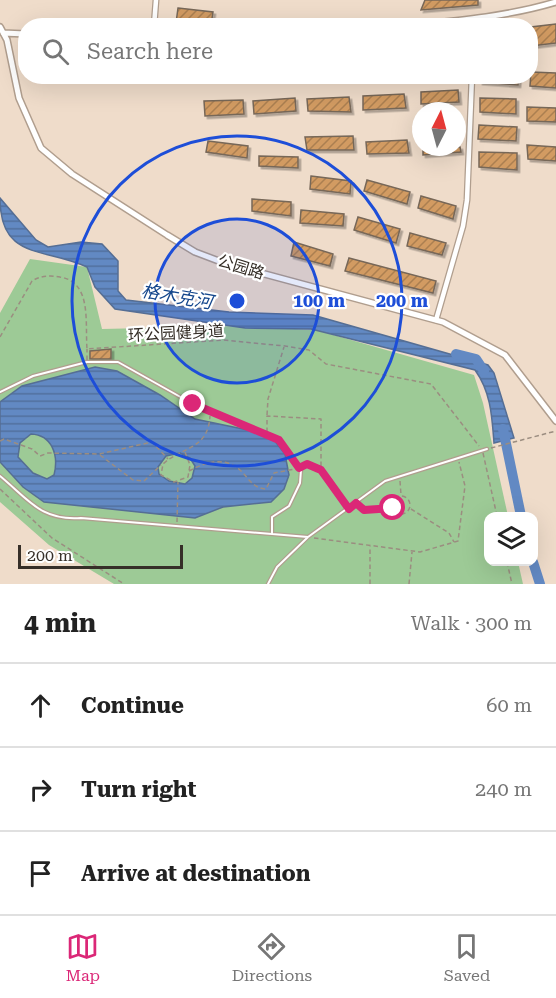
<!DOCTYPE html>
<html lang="en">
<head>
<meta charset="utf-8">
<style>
	body { margin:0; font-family:"Roboto Serif","Noto Sans SC",serif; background:#f2f2f2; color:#222 }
	.controls { position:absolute; right:18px; bottom:18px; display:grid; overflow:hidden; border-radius:12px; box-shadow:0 6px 24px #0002 }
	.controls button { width:54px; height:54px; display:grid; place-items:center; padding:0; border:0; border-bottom:2px solid #e0e0e0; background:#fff; color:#222; font:30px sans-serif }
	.compass { position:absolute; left:412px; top:102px; width:54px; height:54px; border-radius:50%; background:#fff; box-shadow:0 6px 24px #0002; rotate:6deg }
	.scale { position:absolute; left:18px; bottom:15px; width:165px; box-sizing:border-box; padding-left:6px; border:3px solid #362f28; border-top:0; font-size:16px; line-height:21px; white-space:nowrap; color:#362f28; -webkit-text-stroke:4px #fff; paint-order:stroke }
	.stop { position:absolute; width:18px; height:18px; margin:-14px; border:4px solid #db2777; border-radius:50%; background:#fff }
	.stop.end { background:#db2777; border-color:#fff; box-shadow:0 2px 6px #0008 }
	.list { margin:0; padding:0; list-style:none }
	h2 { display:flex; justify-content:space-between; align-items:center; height:78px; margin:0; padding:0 24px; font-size:26px }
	h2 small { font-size:20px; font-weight:400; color:#767676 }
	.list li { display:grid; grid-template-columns:39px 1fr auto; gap:18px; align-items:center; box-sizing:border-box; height:84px; padding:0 24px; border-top:2px solid #e0e0e0 }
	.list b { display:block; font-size:22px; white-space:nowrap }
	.list em { font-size:20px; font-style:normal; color:#767676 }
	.icon { flex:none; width:33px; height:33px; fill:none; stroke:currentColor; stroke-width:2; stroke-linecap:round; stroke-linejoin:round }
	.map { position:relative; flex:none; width:556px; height:584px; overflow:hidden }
	.search { position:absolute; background:#fff; box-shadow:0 6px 24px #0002; left:18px; right:18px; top:18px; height:66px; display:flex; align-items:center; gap:15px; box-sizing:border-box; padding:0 21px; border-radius:24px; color:#767676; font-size:22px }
	.sheet { height:330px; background:#fff }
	nav { display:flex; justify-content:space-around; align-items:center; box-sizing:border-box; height:84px; border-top:2px solid #e0e0e0; background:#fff; font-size:16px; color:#767676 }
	nav a { display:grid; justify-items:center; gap:3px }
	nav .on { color:#db2777 }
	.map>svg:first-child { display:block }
	.green { fill:#9dca96 }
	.water { fill:url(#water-rules); stroke:#556e94; stroke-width:1.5; fill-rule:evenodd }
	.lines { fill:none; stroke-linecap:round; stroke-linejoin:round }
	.river { stroke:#6289c3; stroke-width:10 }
	.building { fill:url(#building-hatch); stroke:#776758; stroke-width:1.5; filter:url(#shadow) }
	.service-casing { stroke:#b09e8e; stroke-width:4.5 }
	.minor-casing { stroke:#b09e8e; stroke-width:7 }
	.tertiary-casing { stroke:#b09e8e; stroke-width:8 }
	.path { stroke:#9b8d80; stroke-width:1.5; stroke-dasharray:4.5 3; stroke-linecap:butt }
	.service { stroke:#fff; stroke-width:2 }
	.minor { stroke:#fff; stroke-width:4.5 }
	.tertiary { stroke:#fff; stroke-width:5 }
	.route { stroke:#db2777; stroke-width:8 }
	.ring { fill:none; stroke:#1d4ed8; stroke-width:3 }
	.labels { text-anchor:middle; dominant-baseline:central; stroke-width:4.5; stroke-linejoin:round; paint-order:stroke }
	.street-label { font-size:16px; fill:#362f28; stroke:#fff }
	.water-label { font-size:18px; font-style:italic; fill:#14468c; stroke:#fff }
	.centre { fill:#1d4ed8; stroke:#fff; stroke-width:3 }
	.ring-label { font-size:18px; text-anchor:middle; font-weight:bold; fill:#1d4ed8; stroke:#fff; stroke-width:4.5; stroke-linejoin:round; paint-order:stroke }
</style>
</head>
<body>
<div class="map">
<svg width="556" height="584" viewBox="0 0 556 584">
	<defs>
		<pattern id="water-rules" width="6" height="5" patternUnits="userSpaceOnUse" patternTransform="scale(1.5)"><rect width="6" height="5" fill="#6289c3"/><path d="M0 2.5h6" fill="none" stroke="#52709e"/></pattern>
		<pattern id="building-hatch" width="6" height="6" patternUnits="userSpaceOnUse" patternTransform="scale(1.5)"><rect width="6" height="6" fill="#d29b62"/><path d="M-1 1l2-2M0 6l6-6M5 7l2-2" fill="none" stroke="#ab7f51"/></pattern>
		<filter id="shadow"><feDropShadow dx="2.5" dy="2.5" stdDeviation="0" flood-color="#0004"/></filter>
	</defs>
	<rect width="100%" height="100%" fill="#efdcca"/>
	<!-- green -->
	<path class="green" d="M30,259L87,267L102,329L233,326L316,330L474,375L483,403L508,516H488V562H518L523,584H114L49,545L0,502V313Z"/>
	<!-- water -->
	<path class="water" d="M0,198L36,240L48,247L81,242L102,244L118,261V291L126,300L229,312L313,315L488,365L494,373L514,438L494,443C492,417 491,392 475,370L311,329L245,328L115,309L95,287L87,267C45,247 0,261 0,198Z
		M95,367L117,371L160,395L195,419L257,432L274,440L285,454L289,475L284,489L271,502L223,507L195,518L44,502L23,487L0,462V402L22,386ZM31,434C52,435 59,455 54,475L47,479L33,473L18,457L20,443ZM180,453L190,458L195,466L192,478L185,484L169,481L159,474L158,467L166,456Z"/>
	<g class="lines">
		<!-- river -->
		<path class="river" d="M456,354L476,359L484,371
			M503,429L521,516
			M533,562L540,584"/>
	</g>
	<!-- building -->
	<path class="building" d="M425,0H478V5L421,10Z
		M178,8L213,12L211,25L176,23Z
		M556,24V43L531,46V27Z
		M531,72L556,73V88L530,86Z
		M481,76H519L518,85L480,82Z
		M458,90L459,102L421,104V92Z
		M404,94L406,108L363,110V96Z
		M349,97L351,112L308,111L307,99Z
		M295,98L296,111L254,114L253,101Z
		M480,98L516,99V114L480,112Z
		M243,100L244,114L205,116L204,101Z
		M527,107L556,108V122L527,121Z
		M479,125L517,127L516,141L478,139Z
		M353,136L354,150H307L305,137Z
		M407,140L409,153L367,154L366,142Z
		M208,141L248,146L247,158L206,152Z
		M527,145L556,147V161L528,159Z
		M423,147H460L461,152L423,155Z
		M479,152L517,153V170L479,167Z
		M259,156L298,157V168L259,166Z
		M311,176L351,181L350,194L310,189Z
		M367,180L410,192L407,204L364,191Z
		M421,196L456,206L453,219L418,208Z
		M252,199L291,202V216L252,211Z
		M301,210L344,214L343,226L300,223Z
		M358,217L400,229L396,243L354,230Z
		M410,233L446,243L442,255L407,246Z
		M294,242L333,254L330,266L291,256Z
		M349,258L436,281L433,293L345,271Z
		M111,349V359H90V351Z"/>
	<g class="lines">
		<!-- service casing -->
		<g class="service-casing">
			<path id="service" d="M0,392L33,376L87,362H118L193,404L279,440L301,470L300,483L289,506L272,517V534
				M0,476C29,500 41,521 81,518L308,537
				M268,584L277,567L308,537L385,481L487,449"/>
		</g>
		<!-- minor casing -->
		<g class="minor-casing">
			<path id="minor" d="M154,26L156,0
				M436,320L463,226L467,200L472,76"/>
		</g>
		<!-- tertiary casing -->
		<g class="tertiary-casing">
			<path id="tertiary" d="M402,26C454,21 506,17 556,2
				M0,27L7,40L19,98L41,148L72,174L167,235L195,252L224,263L443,322L505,355L556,421
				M3,33L26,34"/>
		</g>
		<!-- path -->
		<path class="path" d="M0,337L32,281C40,276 50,275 60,277C92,282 85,322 87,349L223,340L285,346L309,350L326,364L431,384L479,446
			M87,360V349
			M267,415L268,399L284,347
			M267,432V416L321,419V470
			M0,441L4,439L32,449L40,456L48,453L99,454L152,442L168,459
			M491,448L556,431
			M185,452L190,465L188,477L174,482L161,475L163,464C183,446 208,450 210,416
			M483,453L497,516
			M100,455L133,480L144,481L161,465
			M302,467L307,464L321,470L347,506
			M189,471C206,462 227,455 243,473C250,481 254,488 266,489L274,473L295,469
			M400,481L401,495
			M0,489L52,538L124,584
			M392 505a9 9 0 1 1 18 0a9 9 0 1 1-18 0Z
			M359,506L365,510L392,508
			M411,509L449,533L454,542
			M177,522L178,482
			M314,538L420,552L458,541L465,486L459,462
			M507,562L512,584
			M370,584V546
			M409,584L412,552"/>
		<!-- service -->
		<use href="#service" class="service"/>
		<!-- minor -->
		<use href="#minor" class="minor"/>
		<!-- tertiary -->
		<use href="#tertiary" class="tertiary"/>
	</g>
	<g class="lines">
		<!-- route -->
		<path class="route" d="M193,404L279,440L299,468L307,464L321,470L349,509L356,503L364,510L393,508"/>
	</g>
	<!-- distance rings -->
	<circle cx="237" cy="301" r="82" fill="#1d4ed8" fill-opacity=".12"/>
	<g class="ring">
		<circle cx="237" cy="301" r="82"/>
		<circle cx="237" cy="301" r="165"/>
	</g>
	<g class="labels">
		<!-- street labels -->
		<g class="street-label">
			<text transform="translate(241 267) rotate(17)">公园路</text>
			<text transform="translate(176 333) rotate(-3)">环公园健身道</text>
		</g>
		<!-- water labels -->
		<g class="water-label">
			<text transform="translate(177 296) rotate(10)">格木克河</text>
		</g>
	</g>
	<circle cx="237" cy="301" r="9" class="centre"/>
	<g class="ring-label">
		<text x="319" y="307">100 m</text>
		<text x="402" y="307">200 m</text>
	</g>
</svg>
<div class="controls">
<button><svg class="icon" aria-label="layers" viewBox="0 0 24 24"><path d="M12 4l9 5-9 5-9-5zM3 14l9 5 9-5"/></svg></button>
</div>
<svg class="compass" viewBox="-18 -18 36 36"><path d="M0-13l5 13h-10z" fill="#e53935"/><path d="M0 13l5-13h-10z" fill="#767676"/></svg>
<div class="scale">200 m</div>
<div class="stop" style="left:393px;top:508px"></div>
<div class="stop end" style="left:193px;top:404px"></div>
<div class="search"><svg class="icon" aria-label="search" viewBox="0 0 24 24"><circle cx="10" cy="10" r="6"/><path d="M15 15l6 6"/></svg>Search here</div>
</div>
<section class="sheet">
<h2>4 min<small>Walk · 300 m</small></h2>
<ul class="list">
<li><svg class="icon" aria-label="ahead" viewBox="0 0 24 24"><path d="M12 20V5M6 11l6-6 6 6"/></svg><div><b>Continue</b></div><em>60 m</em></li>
<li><svg class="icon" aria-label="right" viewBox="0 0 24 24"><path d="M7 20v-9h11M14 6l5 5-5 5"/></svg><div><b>Turn right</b></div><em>240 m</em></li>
<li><svg class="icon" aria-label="arrive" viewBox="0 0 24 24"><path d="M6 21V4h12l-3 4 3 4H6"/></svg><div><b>Arrive at destination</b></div></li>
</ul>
</section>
<nav>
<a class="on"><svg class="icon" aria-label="map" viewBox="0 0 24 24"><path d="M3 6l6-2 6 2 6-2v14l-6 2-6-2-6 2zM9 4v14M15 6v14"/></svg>Map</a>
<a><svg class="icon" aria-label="directions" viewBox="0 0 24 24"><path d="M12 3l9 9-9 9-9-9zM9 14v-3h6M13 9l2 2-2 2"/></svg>Directions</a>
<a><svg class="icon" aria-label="saved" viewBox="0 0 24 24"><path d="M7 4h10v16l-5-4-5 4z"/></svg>Saved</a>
</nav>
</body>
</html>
